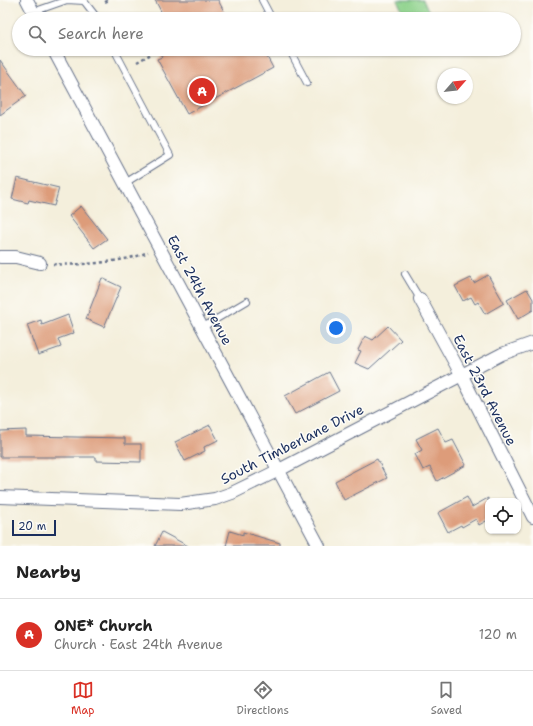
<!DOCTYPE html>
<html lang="en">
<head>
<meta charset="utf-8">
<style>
	body { margin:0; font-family:"Shantell Sans",sans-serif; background:#f2f2f2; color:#222 }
	.controls { position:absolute; right:12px; bottom:12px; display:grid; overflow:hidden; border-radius:8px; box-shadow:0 1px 3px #0004 }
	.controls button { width:36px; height:36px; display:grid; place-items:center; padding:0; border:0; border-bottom:1px solid #e0e0e0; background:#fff; color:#222; font:20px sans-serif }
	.compass { position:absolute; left:437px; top:68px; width:36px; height:36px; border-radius:50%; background:#fff; box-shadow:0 1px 3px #0004; rotate:62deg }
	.scale { position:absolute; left:12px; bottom:10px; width:44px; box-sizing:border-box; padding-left:4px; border:2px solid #1b2f5e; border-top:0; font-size:11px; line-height:14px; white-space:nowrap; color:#1b2f5e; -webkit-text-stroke:3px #fdfcf7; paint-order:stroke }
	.you { position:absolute; left:336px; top:328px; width:14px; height:14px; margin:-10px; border:3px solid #fff; border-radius:50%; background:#1a73e8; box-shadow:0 0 0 6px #1a73e833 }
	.badge { display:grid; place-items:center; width:26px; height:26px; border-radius:50%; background:#d93025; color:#fff; font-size:13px; font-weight:700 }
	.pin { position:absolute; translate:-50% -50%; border:2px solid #fff; box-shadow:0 1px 4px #0006 }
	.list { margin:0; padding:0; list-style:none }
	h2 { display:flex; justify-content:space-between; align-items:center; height:52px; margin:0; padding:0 16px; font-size:17px }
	h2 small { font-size:13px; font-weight:400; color:#767676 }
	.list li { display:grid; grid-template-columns:26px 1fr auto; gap:12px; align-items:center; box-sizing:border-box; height:72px; padding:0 16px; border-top:1px solid #e0e0e0 }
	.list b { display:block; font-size:15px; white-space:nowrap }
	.list p { margin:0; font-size:13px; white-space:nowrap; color:#767676 }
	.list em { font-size:13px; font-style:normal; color:#767676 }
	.icon { flex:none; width:22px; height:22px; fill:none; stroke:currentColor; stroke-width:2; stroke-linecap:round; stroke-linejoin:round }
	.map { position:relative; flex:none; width:533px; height:546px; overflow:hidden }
	.search { position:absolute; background:#fff; box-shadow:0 1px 3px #0004; left:12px; right:12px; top:12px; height:44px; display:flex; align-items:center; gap:10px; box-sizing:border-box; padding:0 14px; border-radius:22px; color:#767676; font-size:15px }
	.sheet { height:124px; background:#fff }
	nav { display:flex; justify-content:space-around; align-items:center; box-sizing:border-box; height:56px; border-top:1px solid #e0e0e0; background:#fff; font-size:11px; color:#767676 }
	nav a { display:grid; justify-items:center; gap:2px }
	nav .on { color:#d93025 }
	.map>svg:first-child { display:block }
	.green { fill:#8dd28b; stroke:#548074 }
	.building { fill:#dd9c7a }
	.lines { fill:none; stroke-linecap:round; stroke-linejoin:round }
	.service-casing { stroke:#67728a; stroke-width:8 }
	.minor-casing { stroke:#67728a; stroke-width:14 }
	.path { stroke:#67728a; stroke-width:2.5; stroke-dasharray:3 3; stroke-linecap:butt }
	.service { stroke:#fff; stroke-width:6 }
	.minor { stroke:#fff; stroke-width:12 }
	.labels { text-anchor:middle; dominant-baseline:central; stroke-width:3; stroke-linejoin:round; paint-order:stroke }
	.street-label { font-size:14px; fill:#1b2f5e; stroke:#fdfcf7 }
</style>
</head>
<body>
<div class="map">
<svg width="533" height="546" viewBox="0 0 533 546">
	<rect width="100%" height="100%" fill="#fdfcf7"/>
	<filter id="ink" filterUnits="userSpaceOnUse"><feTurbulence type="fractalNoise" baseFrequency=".025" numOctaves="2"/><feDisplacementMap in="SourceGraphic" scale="8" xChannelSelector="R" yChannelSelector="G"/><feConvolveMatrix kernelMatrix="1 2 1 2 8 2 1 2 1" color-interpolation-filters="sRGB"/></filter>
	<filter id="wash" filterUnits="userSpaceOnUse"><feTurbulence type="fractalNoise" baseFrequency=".012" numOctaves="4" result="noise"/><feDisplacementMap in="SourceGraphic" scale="16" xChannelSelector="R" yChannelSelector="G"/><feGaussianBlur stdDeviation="0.9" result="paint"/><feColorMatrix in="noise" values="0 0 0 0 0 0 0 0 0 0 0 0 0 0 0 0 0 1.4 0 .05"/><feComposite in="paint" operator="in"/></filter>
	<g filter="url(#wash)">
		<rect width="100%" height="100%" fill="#f4efdc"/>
		<!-- green -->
		<path class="green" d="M397,0H423L433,19H389L403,12Z"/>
		<g id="blocks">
			<!-- building -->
			<path class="building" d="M155,0H218L228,19H165Z
				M158,49H263L273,68L187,114L157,59L162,57Z
				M0,60L26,96L0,115Z
				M17,178L59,188L54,206L29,200L28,203L12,199Z
				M81,206L107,239L94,248L69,216Z
				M488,275L504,303L485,314L478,302L475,304L471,297L463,301L455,286L471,278L474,283Z
				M102,278L121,287L104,327L86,319Z
				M527,289L533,299V310L518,319L507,300Z
				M68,315L74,333L58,339L61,347L38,355L27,325L41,320L42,325Z
				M388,326L401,340L369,369L355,363L361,351L358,350L365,336L373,340Z
				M329,372L339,391L295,414L285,396Z
				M210,425L218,440L204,447L205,451L185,461L175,442Z
				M438,428L446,443L453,440L466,465L437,481L430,467L423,470L415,454L422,450L416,439Z
				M26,430V436L125,438V444H141V462L96,461V457H0V431Z
				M377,459L387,478L344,500L335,481Z
				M467,497L472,507L488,498V520L479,525L476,519L462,527L461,525L448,532L438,513Z
				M230,531L243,535V532L280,543V546H226Z
				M162,532L188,546H155Z"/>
		</g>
	</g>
	<g filter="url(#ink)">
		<use href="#blocks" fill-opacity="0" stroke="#67728a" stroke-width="1"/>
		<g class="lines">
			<!-- service casing -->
			<g class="service-casing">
				<path id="service" d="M262,0L272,19
					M33,12L67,0L84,1L98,19
					M114,49L170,155L125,183
					M289,49L307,83
					M405,274L420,299
					M203,327L247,301"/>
			</g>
			<!-- minor casing -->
			<g class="minor-casing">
				<path id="minor" d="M27,0L37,19
					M53,49L319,546
					M0,257H16L40,263
					M420,299L461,374L533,517
					M0,497L180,504L215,499L232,493L279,470L502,354L533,343"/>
			</g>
			<!-- path -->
			<path class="path" d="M105,2L109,0
				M137,62L158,50
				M53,264C77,266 127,262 148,252"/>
			<!-- service -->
			<use href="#service" class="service"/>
			<!-- minor -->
			<use href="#minor" class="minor"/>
		</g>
	</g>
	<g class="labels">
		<!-- street labels -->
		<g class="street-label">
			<text transform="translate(200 290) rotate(62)">East 24th Avenue</text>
			<text transform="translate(485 390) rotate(63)">East 23rd Avenue</text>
			<text transform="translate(292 444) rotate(-27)">South Timberlane Drive</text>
		</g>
	</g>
</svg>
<div class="controls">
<button><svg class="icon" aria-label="locate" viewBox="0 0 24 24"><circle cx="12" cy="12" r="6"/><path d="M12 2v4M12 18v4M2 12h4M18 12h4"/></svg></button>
</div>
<svg class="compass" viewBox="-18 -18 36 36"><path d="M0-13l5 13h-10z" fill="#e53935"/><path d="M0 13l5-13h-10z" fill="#767676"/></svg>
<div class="scale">20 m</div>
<div class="you"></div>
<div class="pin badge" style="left:202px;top:91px">A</div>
<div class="search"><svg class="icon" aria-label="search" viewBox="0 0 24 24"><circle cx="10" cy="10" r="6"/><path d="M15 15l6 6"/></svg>Search here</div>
</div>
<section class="sheet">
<h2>Nearby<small></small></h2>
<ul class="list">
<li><span class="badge">A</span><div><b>ONE* Church</b><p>Church · East 24th Avenue</p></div><em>120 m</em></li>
</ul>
</section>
<nav>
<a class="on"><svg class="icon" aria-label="map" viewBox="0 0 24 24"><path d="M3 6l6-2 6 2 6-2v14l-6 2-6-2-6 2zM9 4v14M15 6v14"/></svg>Map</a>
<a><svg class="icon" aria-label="directions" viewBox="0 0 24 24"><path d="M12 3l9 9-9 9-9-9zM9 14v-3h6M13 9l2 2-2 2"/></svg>Directions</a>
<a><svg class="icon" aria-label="saved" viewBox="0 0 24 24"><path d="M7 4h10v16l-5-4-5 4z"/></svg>Saved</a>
</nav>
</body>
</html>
